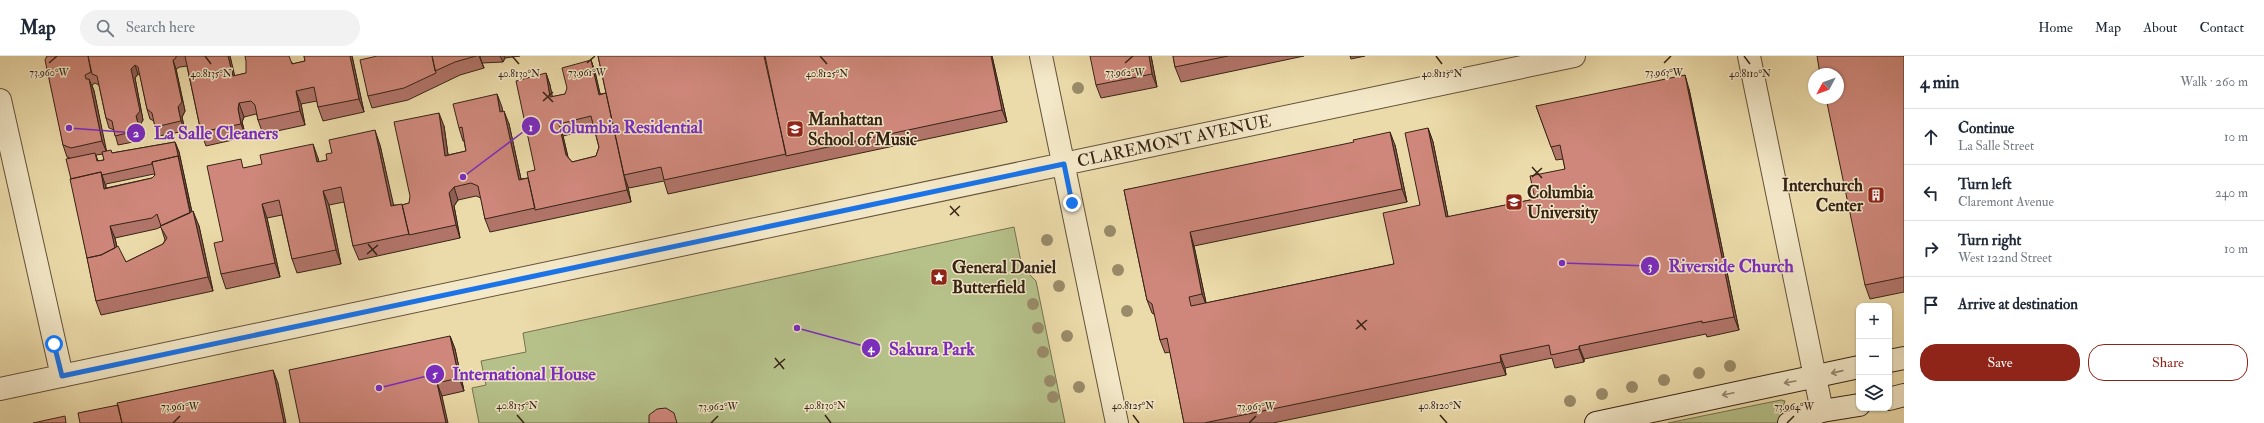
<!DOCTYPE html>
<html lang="en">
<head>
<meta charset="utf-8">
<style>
	body { margin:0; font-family:"IM FELL Double Pica",serif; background:#f2f2f3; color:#1f2937 }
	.controls { position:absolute; right:12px; bottom:12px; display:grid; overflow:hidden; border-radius:8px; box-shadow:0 1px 3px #0004 }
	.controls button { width:36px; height:36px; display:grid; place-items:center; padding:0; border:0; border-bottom:1px solid #e0e1e3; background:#fff; color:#1f2937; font:20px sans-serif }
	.compass { position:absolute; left:1808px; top:12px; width:36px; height:36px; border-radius:50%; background:#fff; box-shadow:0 1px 3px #0004; rotate:229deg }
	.stop { position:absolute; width:12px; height:12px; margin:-9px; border:3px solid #1a73e8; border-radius:50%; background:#fff }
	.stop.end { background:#1a73e8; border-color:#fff; box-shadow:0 1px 4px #0008 }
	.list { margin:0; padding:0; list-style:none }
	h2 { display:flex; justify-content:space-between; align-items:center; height:52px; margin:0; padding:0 16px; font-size:17px }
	h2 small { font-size:13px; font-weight:400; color:#747a83 }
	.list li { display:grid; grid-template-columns:26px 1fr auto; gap:12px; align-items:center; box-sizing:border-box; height:56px; padding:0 16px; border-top:1px solid #e0e1e3 }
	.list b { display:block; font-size:15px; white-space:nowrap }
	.list p { margin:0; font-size:13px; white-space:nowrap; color:#747a83 }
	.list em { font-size:13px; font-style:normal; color:#747a83 }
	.actions { display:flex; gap:8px; padding:12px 16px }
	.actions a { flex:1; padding:9px 0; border:1px solid #8f2418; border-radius:16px; text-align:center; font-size:14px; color:#8f2418 }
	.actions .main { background:#8f2418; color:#fff }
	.icon { flex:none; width:22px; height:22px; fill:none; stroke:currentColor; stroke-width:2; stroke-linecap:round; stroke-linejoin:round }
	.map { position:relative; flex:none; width:1904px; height:367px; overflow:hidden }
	header { display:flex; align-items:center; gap:24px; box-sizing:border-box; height:56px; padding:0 20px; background:#fff; border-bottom:1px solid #e0e1e3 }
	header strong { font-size:19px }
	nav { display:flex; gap:22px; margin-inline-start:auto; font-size:14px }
	.search { width:280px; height:36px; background:#f2f2f3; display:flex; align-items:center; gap:10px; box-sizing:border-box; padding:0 14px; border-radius:22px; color:#747a83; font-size:15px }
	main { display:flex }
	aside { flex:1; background:#fff }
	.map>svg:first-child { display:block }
	.green { fill:#b6c18a; stroke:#767250 }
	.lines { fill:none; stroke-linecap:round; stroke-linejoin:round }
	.minor-casing { stroke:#64513b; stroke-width:24 }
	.secondary-casing { stroke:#372316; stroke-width:24 }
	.minor { stroke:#f3e8c8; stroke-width:22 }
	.secondary { stroke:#f3e8c8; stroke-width:22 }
	.tree { fill:#9a8b69 }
	.wall { fill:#b17469; stroke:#372316; fill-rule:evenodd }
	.shaded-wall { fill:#905e55; stroke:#372316 }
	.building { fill:#ce877a; stroke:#372316; fill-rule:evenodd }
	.oneway { stroke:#95866f }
	.route { stroke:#1a73e8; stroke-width:5 }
	.ticks { fill:none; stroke:#372316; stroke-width:1.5 }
	.labels { text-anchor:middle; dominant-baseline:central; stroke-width:3; stroke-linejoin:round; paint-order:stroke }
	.poi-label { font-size:17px; font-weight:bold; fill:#372316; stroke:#f3e8c8; text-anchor:start }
	.street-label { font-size:17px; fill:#372316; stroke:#f3e8c8 }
	.ticks-label { font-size:10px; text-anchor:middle; fill:#372316; stroke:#f3e8c8; stroke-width:3; stroke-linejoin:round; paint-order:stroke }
	.leader { fill:none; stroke:#7b2cbf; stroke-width:1.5 }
	.callout-dot { fill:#7b2cbf; stroke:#f3e8c8; stroke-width:1.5 }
	.mark-label { font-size:12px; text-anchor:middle; font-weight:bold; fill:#fff }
	.callout-label { font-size:18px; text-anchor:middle; font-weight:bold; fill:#7b2cbf; stroke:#f3e8c8; stroke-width:3; stroke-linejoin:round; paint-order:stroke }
</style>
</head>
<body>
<header>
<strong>Map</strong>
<div class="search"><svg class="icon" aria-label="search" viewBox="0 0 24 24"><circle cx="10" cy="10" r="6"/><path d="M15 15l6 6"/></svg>Search here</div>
<nav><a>Home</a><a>Map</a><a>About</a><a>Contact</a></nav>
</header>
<main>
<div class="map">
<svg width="1904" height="367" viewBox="0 0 1904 367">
	<rect width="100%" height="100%" fill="#ecdbaa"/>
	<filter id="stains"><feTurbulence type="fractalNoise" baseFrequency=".005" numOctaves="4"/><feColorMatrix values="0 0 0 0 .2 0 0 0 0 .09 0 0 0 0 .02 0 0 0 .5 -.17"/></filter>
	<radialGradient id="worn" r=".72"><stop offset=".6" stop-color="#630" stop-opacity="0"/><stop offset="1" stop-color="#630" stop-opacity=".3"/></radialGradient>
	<!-- green -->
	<path class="green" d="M1014,171L1022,211L1036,225L1065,367H479L472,332L486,329L481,305L526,296L523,277Z
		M1781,344L1785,345L1783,351L1786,367H1668Z"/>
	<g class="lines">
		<!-- minor casing -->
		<g class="minor-casing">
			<path id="minor" d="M1041,0L1117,367
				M1749,0L1822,355
				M0,44L62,320
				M0,333L1574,0"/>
		</g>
		<!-- secondary casing -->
		<g class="secondary-casing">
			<path id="secondary" d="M1889,305L1904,302
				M1889,343L1904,339
				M1596,367L1859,311
				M1789,367L1822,355L1859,349"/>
		</g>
		<!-- minor -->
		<use href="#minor" class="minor"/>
		<!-- secondary -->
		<use href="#secondary" class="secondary"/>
	</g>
	<!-- trees -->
	<g class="tree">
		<circle cx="1078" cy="32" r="6"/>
		<circle cx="1110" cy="175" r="6"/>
		<circle cx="1047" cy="184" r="6"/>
		<circle cx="1118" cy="214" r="6"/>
		<circle cx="1059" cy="230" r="6"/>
		<circle cx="1033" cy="248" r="6"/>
		<circle cx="1127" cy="255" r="6"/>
		<circle cx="1038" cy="272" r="6"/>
		<circle cx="1067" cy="280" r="6"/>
		<circle cx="1043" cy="296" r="6"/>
		<circle cx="1730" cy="310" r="6"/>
		<circle cx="1699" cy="317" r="6"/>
		<circle cx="1664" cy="324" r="6"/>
		<circle cx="1050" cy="325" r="6"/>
		<circle cx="1079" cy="331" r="6"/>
		<circle cx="1632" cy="331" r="6"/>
		<circle cx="1602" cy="338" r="6"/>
		<circle cx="1053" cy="341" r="6"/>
		<circle cx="1570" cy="345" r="6"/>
	</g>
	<!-- wall -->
	<path class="wall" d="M47,0H230L234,20L292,6V8L305,5L304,0H352L364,56L323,65L318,51L317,45L301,48L305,69L263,78L258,64L257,59L256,58L244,61L242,66L246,81L206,90L201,76L187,10L180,11L176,13L185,55L182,61L185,75L159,80L155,71L154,65L150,63L147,53L140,19L138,18L135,22L143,64L140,69L143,84L118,89L114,74L109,72L106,62L99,29L95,27L92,29L94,35L106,95L112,97L175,86L179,96L192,156L199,170L213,235L101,259L96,245L71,123L70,102L67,101L63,89ZM103,98L104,104L98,105L96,99ZM154,118L155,119L152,122L106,132V128ZM161,171L165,184L163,188L126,206L117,191L115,182L156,173Z
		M377,0H520L505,2L503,6L482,7L484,12L460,19L408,44L372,52L368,40Z
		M598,0H992L1007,66L668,138L664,125L629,132L628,131L631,146L490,176L485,163L481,142L476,140L458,144L454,150L460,182L359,204L353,190L344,146L329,149L341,208L297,217L292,203L282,159L267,162L280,221L226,233L221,218L223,185L244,112L318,102L319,106L327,104L380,89L393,149H402L409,147L444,70L448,99L466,95L464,85H463L459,72L497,38L502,55L509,68L521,123L528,122L535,114L546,17L550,29L552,41L565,38L591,4L595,16L600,38L606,37ZM594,72L599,91L596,100L572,106L568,101L563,80Z
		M1151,0L1157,31L1101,42L1096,29Z
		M1173,0H1304L1181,26L1175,11Z
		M1350,0H1365L1351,3Z
		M1904,0V236L1870,243L1865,229Z
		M1689,33L1739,274L1707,281L1706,278L1584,303V306L1555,312L1552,302L1505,312L1506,319L1273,367H1184L1170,296L1165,297L1160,284L1155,259L1152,257L1147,244L1124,134L1395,89L1407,146L1194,190L1206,247L1394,208L1420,149L1428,72L1433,86L1448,161L1535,143L1565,113L1563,103L1556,104L1536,50Z
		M450,280L455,293L464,335L442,340L300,367Z"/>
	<!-- shaded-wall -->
	<path class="shaded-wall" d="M228,0H230L238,33L233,20Z
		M350,0H352L364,56L359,43Z
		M479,0H480L482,7L484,12Z
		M500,0H504L505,2L503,6Z
		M991,0H992L1007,66L1002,54Z
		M1149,0H1151L1157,31L1152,18Z
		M173,4L176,13L185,55L182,61L185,75L181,65L178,51Z
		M591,4L595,16L603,50L599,39Z
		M135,9L138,18L135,22L143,64L140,69L143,84L140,74L136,60L131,13Z
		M546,17L550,29L555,53L550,41Z
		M1685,19L1689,33L1739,274L1734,261Z
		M89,23L94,35L107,97L102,85Z
		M296,35L301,48L305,69L300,55Z
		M497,38L502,51L505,69L500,56Z
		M239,47L244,61L242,66L246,81L241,68L238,53Z
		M504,55L509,68L524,137L519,124Z
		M439,57L444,70L450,113L445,100Z
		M559,68L563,80L570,110L566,99Z
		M1428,72L1433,86L1451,175L1446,161Z
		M375,74L380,89L397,164L391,150Z
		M1390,76L1395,89L1407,146L1402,133Z
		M175,86L179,96L195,171L191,159Z
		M313,88L318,102L322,121L317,106Z
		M101,116L105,128L109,145L104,133Z
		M624,119L628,131L631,146L627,134Z
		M454,131L458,144L454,150L460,182L456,169L449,137Z
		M323,135L329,149L341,208L336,194Z
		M262,148L267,162L280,221L275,207Z
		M193,155L199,170L213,235L208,221Z
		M110,170L115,182L120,207L115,195Z
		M1190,176L1194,190L1207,251L1202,238Z
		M450,280L455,293L464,335L459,322Z
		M1579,290L1584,303V306L1579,293Z
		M1500,299L1505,312L1506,319L1501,306Z
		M273,314L278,327L286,367H284Z
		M437,327L442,340L448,367H446Z"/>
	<!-- building -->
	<path class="building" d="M47,0H88L91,16L85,19L86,23H89L102,85L71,92L63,89L45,4Z
		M88,0H176V2L173,4L182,46L178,51L181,65L155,71L152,57L147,53L138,11L135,9L131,13L140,55L136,60L140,74L115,80L112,65L106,62L97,20L92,18Z
		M185,0H228L233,20L246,17V5L245,0H289L292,8L305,5L304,0H350L359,43L318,51L314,31L296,35L300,55L258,64L255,49L251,45L239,47L238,53L241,68L201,76Z
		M377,0H432L436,17L404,32L368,40L360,4Z
		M432,0H476L455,6L435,15Z
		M598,0H764L786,98L664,124L661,111L624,119Z
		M765,0H991L1002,54L786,100Z
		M1090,0H1149L1152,18L1096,29Z
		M1173,0H1228L1175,11Z
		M1817,0H1904V221L1865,229L1826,42H1838V18H1820Z
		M591,4L599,39L606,37L627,134L535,154L527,116L535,114L516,25L546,17L550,41L565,38L567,32L562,12ZM591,60L599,91L596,100L572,106L566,99L559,68Z
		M1685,19L1734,261L1702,267V265L1579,290V293L1551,299L1549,289L1500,299L1501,306L1204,367H1184L1167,282L1160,284L1152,248L1147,244L1124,134L1354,86L1353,84L1390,76L1402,133L1190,176L1202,238L1189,241L1191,250L1394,208L1383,157L1420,149L1405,77L1428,72L1446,161L1535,143L1530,120L1565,113L1560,89L1551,91L1536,50Z
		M497,38L500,56L504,55L519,124L528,122L535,152L485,163L478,130L471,127L454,131L449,137L456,169L409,179L402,149L409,147L410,140L394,66L439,57L445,100L466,95L462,71L459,72L453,48Z
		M375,74L391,150L402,148L409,178L353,190L341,131L323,135L336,194L292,203L279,144L262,148L275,207L221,218L214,187L223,185L207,110L241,103L243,112L262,108L260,99L313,88L317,106L327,104L326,98L332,97L329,84Z
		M175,86L179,103L178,100L152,106V108L102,119L101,116L71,123L66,103L95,97L97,105L104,104L102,96L111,94L112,97Z
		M178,100L190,157L161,170L157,158L152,162L110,170L115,192L101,199L87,202L70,123L101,116L104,133L152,122L155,119L152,106Z
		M193,155L208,221L96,245L87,202L101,199L118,190L126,206L163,188L167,182L160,170Z
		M450,280L459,322L437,327L446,367H300L289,314Z
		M273,314L284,367H122L117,347Z
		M118,349L122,367H80L78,357Z
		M666,352L674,357L677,367H649V359L657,353Z
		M65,360L66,367H33Z"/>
	<!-- one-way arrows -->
	<defs><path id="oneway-shaft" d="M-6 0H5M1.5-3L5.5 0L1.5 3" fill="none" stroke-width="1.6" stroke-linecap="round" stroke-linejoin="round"/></defs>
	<g class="oneway">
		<use href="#oneway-shaft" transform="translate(1837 316) rotate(167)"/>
		<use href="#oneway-shaft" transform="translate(1790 326) rotate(170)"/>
		<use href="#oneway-shaft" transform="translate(1728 338) rotate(168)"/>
	</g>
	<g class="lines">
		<!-- route -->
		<path class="route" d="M54,288L62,320L1064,108L1072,147"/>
	</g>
	<!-- ticks -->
	<path class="ticks" d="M205,0L211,8M512,0L519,8M820,0L827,8M1436,0L1442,8M1744,0L1750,8M49,7L57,0M587,7L595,0M1125,7L1133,0M1664,7L1671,0M543,36L553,46M543,45L553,36M1532,111L1542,122M1532,121L1542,112M950,150L959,160M950,159L960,150M368,188L377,199M367,198L378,189M1357,264L1366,274M1356,273L1367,264M775,302L784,313M774,312L785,303M517,359L524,367M825,359L831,367M1133,359L1139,367M1440,359L1447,367M173,367L180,360M711,367L718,360M1249,367L1256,360M1787,367L1794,360"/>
	<!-- icons -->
	<defs>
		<g id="university-square" transform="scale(0.9)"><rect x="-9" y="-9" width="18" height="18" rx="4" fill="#8f2418" stroke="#f3e8c8"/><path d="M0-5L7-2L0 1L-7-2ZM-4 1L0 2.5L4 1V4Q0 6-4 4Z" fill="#fff"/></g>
		<g id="building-square" transform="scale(0.9)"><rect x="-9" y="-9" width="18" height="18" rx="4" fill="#8f2418" stroke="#f3e8c8"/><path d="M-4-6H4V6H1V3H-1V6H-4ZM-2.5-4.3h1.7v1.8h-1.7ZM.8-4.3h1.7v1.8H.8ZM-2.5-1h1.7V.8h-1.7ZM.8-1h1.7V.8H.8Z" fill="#fff"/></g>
		<g id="sight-square" transform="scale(0.9)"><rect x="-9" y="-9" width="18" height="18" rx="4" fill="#8f2418" stroke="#f3e8c8"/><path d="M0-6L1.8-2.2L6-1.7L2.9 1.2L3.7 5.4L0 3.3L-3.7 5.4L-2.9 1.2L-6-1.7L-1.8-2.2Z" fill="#fff"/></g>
	</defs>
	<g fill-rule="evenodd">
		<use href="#university-square" x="795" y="73"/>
		<use href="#building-square" x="1876" y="139"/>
		<use href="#university-square" x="1514" y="146"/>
		<use href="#sight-square" x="939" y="221"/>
	</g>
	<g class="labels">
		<!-- poi labels -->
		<g class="poi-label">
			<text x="808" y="63">Manhattan<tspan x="808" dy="20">School of Music</tspan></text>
			<text x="1863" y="129" text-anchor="end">Interchurch<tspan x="1863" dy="20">Center</tspan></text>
			<text x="1527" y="136">Columbia<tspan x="1527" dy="20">University</tspan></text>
			<text x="952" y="211">General Daniel<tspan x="952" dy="20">Butterfield</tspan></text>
		</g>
		<!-- street labels -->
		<g class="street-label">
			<text transform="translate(1174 85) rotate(-12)">CLAREMONT AVENUE</text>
		</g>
	</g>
	<g class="ticks-label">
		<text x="49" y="20">73.960°W</text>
		<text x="587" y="20">73.961°W</text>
		<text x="1125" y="20">73.962°W</text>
		<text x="1664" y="20">73.963°W</text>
		<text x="1750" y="21">40.8110°N</text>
		<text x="211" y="21">40.8135°N</text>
		<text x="519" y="21">40.8130°N</text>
		<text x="827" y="21">40.8125°N</text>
		<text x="1442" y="21">40.8115°N</text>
		<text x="517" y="353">40.8135°N</text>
		<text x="825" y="353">40.8130°N</text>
		<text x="1133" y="353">40.8125°N</text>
		<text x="1440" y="353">40.8120°N</text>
		<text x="180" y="354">73.961°W</text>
		<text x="718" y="354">73.962°W</text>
		<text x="1256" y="354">73.963°W</text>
		<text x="1794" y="354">73.964°W</text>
	</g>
	<!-- callouts -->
	<path class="leader" d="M463 121L531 70M69 72L136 77M1562 207L1650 210M797 272L871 292M379 332L435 318"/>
	<g class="callout-dot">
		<circle cx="463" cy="121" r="4"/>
		<circle cx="69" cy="72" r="4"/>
		<circle cx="1562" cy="207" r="4"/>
		<circle cx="797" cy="272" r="4"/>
		<circle cx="379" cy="332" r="4"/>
		<circle cx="531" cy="70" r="10"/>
		<circle cx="136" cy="77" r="10"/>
		<circle cx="1650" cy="210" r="10"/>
		<circle cx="871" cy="292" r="10"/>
		<circle cx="435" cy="318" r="10"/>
	</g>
	<g class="mark-label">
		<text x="531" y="75">1</text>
		<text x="136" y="81">2</text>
		<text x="1650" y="214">3</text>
		<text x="871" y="296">4</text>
		<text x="435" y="322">5</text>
	</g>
	<g class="callout-label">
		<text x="626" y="77">Columbia Residential</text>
		<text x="216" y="83">La Salle Cleaners</text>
		<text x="1731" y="216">Riverside Church</text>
		<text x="932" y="299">Sakura Park</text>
		<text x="524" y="324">International House</text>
	</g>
	<rect width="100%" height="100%" filter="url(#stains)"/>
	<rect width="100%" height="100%" fill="url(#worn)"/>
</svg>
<div class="controls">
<button>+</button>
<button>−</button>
<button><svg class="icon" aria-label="layers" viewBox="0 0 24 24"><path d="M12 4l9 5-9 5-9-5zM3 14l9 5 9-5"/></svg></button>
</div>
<svg class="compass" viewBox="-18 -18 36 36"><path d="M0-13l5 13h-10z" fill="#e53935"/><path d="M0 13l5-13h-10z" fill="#747a83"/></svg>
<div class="stop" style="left:54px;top:288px"></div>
<div class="stop end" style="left:1072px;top:147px"></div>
</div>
<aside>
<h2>4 min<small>Walk · 260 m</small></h2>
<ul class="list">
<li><svg class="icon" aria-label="ahead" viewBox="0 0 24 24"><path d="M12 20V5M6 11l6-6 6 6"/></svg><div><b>Continue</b><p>La Salle Street</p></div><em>10 m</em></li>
<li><svg class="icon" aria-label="left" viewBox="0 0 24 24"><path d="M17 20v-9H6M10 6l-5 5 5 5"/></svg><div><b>Turn left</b><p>Claremont Avenue</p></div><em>240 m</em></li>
<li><svg class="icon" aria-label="right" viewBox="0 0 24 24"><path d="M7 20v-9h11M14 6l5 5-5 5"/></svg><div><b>Turn right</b><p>West 122nd Street</p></div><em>10 m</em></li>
<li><svg class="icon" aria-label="arrive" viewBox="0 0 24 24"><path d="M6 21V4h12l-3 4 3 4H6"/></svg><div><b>Arrive at destination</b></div></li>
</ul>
<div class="actions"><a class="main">Save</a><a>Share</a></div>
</aside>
</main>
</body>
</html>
